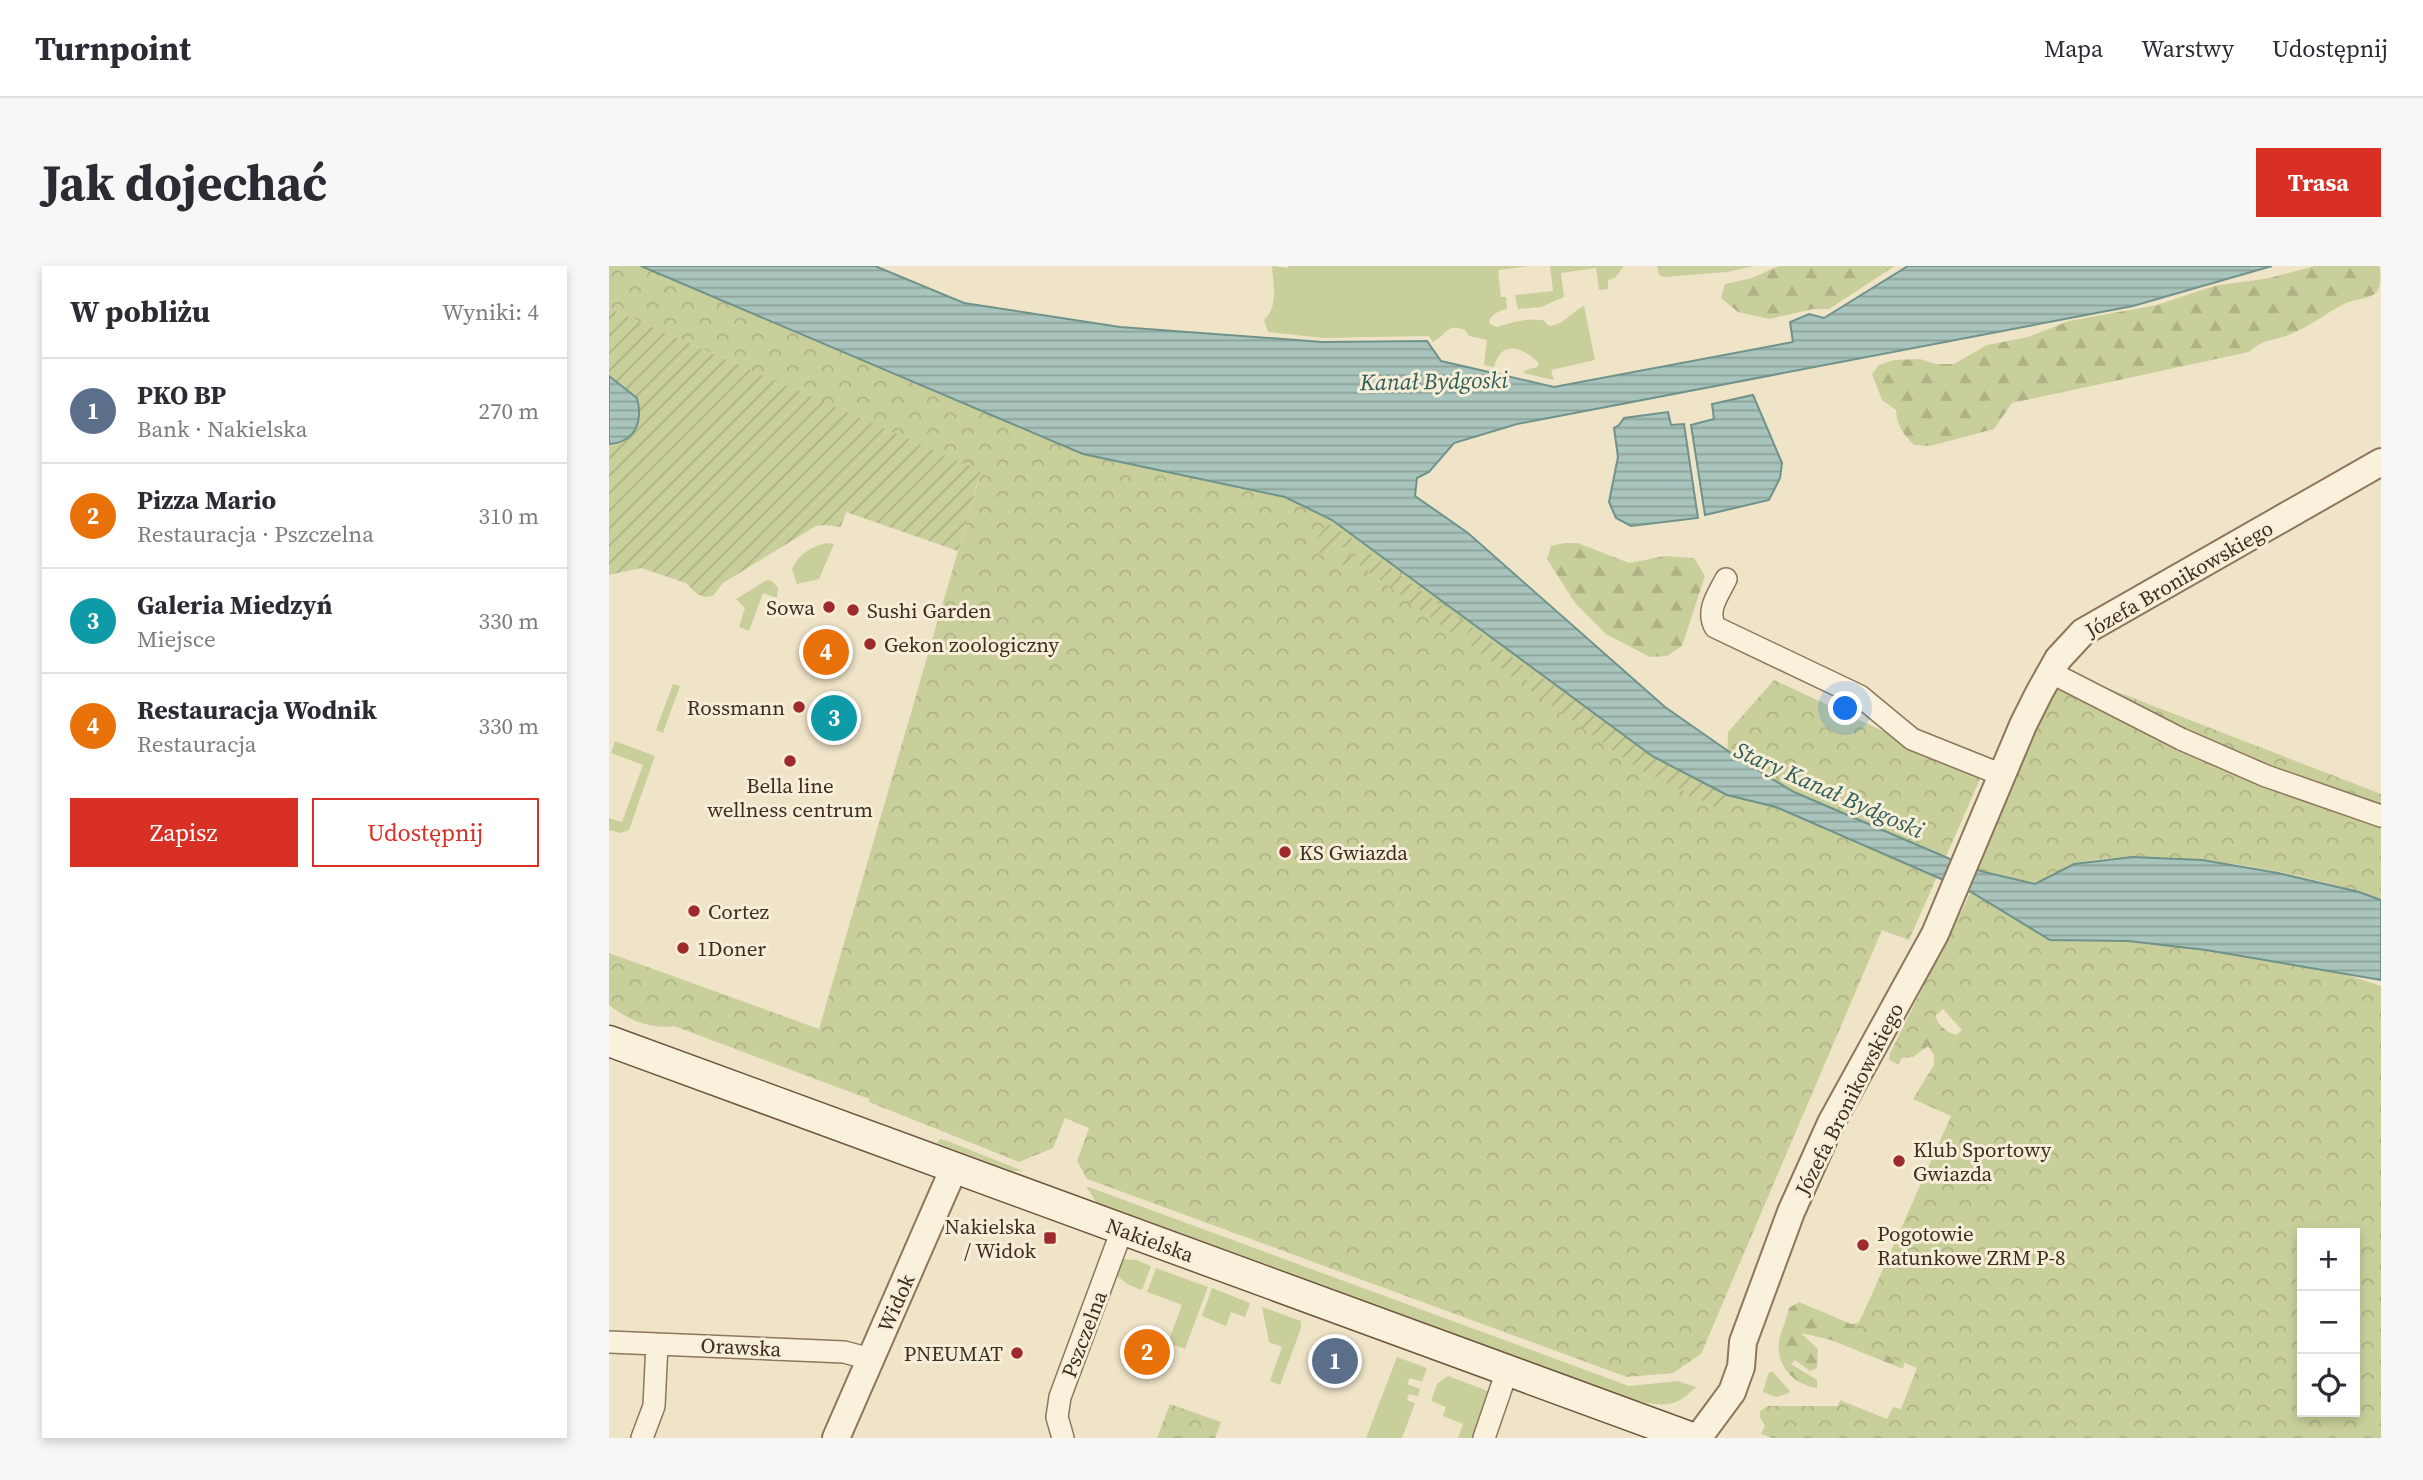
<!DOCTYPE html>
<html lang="pl">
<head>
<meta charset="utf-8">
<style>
	body { margin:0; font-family:"Source Serif 4",serif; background:#f7f7f7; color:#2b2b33 }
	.controls { position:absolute; right:21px; bottom:21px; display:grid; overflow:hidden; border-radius:0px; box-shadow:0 4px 10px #0003 }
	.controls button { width:63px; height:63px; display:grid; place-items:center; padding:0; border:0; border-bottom:2px solid #e1e1e2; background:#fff; color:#2b2b33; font:35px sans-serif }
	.you { position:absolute; left:1237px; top:443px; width:24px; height:24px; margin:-18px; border:5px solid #fff; border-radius:50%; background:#1a73e8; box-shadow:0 0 0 10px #1a73e833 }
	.badge { display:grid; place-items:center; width:46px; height:46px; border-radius:50%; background:#d93025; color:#fff; font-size:23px; font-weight:700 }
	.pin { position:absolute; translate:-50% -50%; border:4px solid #fff; box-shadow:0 2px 7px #0006 }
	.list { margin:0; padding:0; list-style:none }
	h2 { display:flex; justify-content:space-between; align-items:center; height:91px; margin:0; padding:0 28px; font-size:30px }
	h2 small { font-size:23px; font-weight:400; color:#7c7c81 }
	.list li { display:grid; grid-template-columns:46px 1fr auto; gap:21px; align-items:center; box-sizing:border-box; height:105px; padding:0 28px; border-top:2px solid #e1e1e2 }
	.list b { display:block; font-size:26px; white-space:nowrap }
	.list p { margin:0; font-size:23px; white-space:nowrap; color:#7c7c81 }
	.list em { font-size:23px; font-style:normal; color:#7c7c81 }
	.actions { display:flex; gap:14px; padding:21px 28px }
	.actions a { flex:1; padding:16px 0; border:2px solid #d93025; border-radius:0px; text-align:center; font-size:24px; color:#d93025 }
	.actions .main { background:#d93025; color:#fff }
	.icon { flex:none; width:38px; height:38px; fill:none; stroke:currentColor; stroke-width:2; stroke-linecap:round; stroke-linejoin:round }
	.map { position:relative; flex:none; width:1772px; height:1172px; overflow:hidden; border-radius:0px }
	header { display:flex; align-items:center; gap:42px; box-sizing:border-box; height:98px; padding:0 35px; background:#fff; border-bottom:2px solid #e1e1e2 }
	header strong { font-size:33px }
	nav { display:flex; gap:38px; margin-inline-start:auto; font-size:24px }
	.intro { display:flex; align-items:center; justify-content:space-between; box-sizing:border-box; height:168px; padding:0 42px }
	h1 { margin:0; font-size:49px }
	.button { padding:18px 32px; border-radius:0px; background:#d93025; color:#fff; font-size:24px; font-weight:700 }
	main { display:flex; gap:42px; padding:0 42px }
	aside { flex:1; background:#fff; border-radius:0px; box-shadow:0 4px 10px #0003 }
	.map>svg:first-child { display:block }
	.grass { fill:#c9cf9b }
	.forest { fill:url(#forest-firs) }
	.park { fill:url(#park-crowns); fill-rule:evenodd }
	.garden { fill:url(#garden-furrows) }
	.water { fill:url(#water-rules); stroke:#6f938a; stroke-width:2 }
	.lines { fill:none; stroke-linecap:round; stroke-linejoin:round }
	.minor-casing { stroke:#8d765c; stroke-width:24 }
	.tertiary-casing { stroke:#8d765c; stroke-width:30 }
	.secondary-casing { stroke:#6f573f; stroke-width:33 }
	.minor { stroke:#faf1dc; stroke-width:21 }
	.tertiary { stroke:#faf1dc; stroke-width:26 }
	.secondary { stroke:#faf1dc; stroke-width:30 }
	.poi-dot { fill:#9e2a2b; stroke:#f7eed8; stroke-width:2.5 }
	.labels { text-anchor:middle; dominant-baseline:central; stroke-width:6; stroke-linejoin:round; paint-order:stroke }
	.street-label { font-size:21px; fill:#3d2e20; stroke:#f7eed8 }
	.poi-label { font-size:21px; fill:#3d2e20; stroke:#f7eed8; text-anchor:start }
	.water-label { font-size:23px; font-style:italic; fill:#2f5d5a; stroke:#f7eed8 }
</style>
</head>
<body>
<header>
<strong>Turnpoint</strong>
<nav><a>Mapa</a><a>Warstwy</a><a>Udostępnij</a></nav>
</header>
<div class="intro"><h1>Jak dojechać</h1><a class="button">Trasa</a></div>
<main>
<aside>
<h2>W pobliżu<small>Wyniki: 4</small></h2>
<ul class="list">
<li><span class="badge" style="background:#5c6f8a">1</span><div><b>PKO BP</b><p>Bank · Nakielska</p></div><em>270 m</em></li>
<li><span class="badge" style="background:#e8710a">2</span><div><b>Pizza Mario</b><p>Restauracja · Pszczelna</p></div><em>310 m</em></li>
<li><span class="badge" style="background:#0f9aa8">3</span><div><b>Galeria Miedzyń</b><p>Miejsce</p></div><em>330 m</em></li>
<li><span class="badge" style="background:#e8710a">4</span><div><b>Restauracja Wodnik</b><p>Restauracja</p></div><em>330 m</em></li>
</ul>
<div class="actions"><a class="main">Zapisz</a><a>Udostępnij</a></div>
</aside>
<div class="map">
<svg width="1772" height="1172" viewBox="0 0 1772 1172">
	<defs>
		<pattern id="forest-firs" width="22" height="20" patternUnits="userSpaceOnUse" patternTransform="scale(1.75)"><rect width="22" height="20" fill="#c9cf9b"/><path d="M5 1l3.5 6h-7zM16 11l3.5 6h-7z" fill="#aeb285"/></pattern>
		<pattern id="park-crowns" width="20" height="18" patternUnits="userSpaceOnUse" patternTransform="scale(1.75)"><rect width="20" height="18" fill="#c9cf9b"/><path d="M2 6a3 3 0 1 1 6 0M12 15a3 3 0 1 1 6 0" fill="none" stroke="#aeb285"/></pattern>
		<pattern id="garden-furrows" width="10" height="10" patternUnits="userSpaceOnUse" patternTransform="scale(1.75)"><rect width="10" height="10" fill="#c9cf9b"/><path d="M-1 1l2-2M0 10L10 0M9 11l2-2" fill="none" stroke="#aeb285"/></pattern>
		<pattern id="water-rules" width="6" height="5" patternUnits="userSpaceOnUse" patternTransform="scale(1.75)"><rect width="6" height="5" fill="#a9c4bc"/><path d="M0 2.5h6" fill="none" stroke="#8ba098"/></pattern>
	</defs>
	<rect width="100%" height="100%" fill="#f0e4c8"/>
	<!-- grass -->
	<path class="grass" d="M663,0L679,2L680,0H921L889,4L892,31H897L898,43C890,45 885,47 880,54L881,58L888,61C904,56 918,52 934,54L940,60C955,59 962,46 975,40L986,94L942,104L945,114L914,107L917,104L928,101L930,97C914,81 892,73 885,101L875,99L878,74L860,70L856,64C837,57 839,68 824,76L820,70L714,72L659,66L655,54C670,40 664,18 663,0Z
		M941,0H1015L1006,12L999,14V23L990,24L987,2L952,7L955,31L932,41L909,43L906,29L944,25Z
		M1048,0H1146L1118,6L1055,11L1050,9Z
		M220,277L225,278L210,313L188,318L183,303C189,288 204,279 220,277Z
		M158,314L163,315L169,322L168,332L154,327L140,365L130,361L136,342L127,333Z
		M64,418L71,420L54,467L47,464Z
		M6,475L46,490L20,564L12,567L0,564V552L13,556L34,499L2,487Z
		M331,873L336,874L414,905H404L328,877Z
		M477,920L1020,1120L1069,1115L1087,1121C1081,1126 1076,1132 1069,1135C1053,1143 1029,1135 1013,1130L487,936Z
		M513,993L527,994L542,1000L533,1024L520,1019L508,1010Z
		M547,1002L599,1021L576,1083L559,1077L573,1039L538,1026Z
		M603,1022L641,1037L636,1051L622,1046L617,1060L593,1050Z
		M653,1041L692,1055V1062L671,1119L661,1115L673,1081L660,1076Z
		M788,1091L818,1102L813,1116L801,1112L798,1118L811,1123L809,1130L800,1128L798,1134L806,1137L793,1172H757Z
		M1163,1105L1181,1125L1180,1127L1167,1131L1154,1126L1159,1108Z
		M839,1110L879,1125L863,1172H849L854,1158L834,1150L837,1141L822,1135L828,1118Z"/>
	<!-- forest -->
	<path class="forest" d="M1170,0H1286L1220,43H1204L1160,53L1129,46L1112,32L1116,18L1143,12Z
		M1705,0H1770C1772,6 1772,20 1768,26C1762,33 1746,33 1737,37C1719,46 1703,59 1684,67C1665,76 1658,70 1640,86L1403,137L1385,163L1321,180L1305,179C1294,168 1288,160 1287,144L1273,134L1263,108L1270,99L1285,94L1311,93L1327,98H1345L1378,79L1419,71L1460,55L1548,39L1605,20L1661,12Z
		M955,277H969L1020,297L1056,290L1085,292L1096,310L1073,380L1058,390L1041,391L997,368L966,337L938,293L942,280Z
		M1336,680C1334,693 1324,738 1326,748C1328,760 1342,771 1354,769L1329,795L1319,780L1304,791L1292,792Z
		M1190,1036L1242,1058L1249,1057L1253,1050L1292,1091L1295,1097L1294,1103L1222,1074L1192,1067L1209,1083L1208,1102L1201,1105L1186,1094L1182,1098L1208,1114V1122C1184,1118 1167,1100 1170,1075C1172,1064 1178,1053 1180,1042Z"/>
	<!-- park -->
	<path class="park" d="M0,0H32L474,188L676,231L723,254L1043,490L1117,528L1119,466L1165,414L1372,511L1300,674L1273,664L1092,1088L1064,1107L1018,1111L478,913L468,895L480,862L456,852L444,882L410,896L260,836V833L65,760C43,764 17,753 0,739V687L210,763L372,206L0,42Z
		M1444,401L1772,528V634C1700,607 1601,590 1524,591C1507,591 1483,593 1466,598C1453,602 1441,615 1428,617C1415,620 1369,604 1355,599Z
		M1362,626L1441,674L1519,675L1597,684L1736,708L1772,720V1172H1163L1152,1168L1156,1160L1151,1151V1145L1159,1140H1229L1231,1134L1278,1153L1284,1141L1292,1143L1308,1102L1242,1075L1342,850L1304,833L1325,799V789L1353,764L1334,743L1307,767L1289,799L1280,793L1281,787ZM1693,967H1746V1146H1693Z
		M561,1138L612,1156L606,1172H548Z"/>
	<!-- garden -->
	<path class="garden" d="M0,42L372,205L349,285L237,246L232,261L216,259L207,260L114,317L104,330L96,331L88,328L77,317L32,302L0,309Z
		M720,258L748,276L714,288L703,283L714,262Z
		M758,285L795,312L786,325L746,296L725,301L727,297Z
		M800,316L857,358L849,372L790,328Z
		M862,361L919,403L910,416L854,374Z
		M924,405L1043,490L1118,529L1114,545L1030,503L915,420Z"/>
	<!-- water -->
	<path class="water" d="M32,0H266L355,37L511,61L714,76L818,75L832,95L945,121L1184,76L1181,56L1200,48L1215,52L1299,0H1663L1524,40L908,158L845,177L820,206L808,212L806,230L859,267L1056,441L1132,494L1185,526L1355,599L1375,606L1426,618L1465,598L1523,591L1593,594L1669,607L1750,626L1772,634V714L1597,684L1519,675L1441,674L1362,626L1167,541L1118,529L1043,490L723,254L676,231L474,188Z
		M0,110L28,132C34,155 27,176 0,178Z
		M1144,129L1173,197L1171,212L1160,234L1096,249L1082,159L1105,153L1103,138Z
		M1059,146L1062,159L1075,158L1089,252L1022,260L1007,252L1000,236L1009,191L1005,162L1010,159L1015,152Z"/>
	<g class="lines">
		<!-- minor casing -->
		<g class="minor-casing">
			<path id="minor" d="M1117,313C1109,329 1097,344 1106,361L1251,430L1303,473L1393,509
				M1441,406L1572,473L1657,510L1772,550
				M0,1076L235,1086L262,1093
				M33,1172L45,1140L48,1078
				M454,1172L448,1151L451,1131L513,964
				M875,1172L898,1105"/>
		</g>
		<!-- tertiary casing -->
		<g class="tertiary-casing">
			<path id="tertiary" d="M227,1172L345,902
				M1089,1172L1123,1126L1132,1101L1134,1076L1182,946L1222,857L1326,668L1414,459L1430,427L1449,393L1474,366L1772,196"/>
		</g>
		<!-- secondary casing -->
		<g class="secondary-casing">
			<path id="secondary" d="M0,775L1083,1172"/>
		</g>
		<!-- minor -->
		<use href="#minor" class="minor"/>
		<!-- tertiary -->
		<use href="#tertiary" class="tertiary"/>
		<!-- secondary -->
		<use href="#secondary" class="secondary"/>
	</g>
	<!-- markers -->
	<g class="poi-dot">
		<circle cx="220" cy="341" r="7"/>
		<circle cx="244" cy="344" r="7"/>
		<circle cx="261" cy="378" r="7"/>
		<circle cx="190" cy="441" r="7"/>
		<circle cx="181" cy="495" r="7"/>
		<circle cx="676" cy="586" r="7"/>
		<circle cx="85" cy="645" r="7"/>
		<circle cx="74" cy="682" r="7"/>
		<circle cx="1290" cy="895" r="7"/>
		<rect x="434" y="965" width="14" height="14" rx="3.5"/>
		<circle cx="1254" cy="979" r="7"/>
		<circle cx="408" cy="1087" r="7"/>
	</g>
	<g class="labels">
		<!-- street labels -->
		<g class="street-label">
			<text transform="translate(1570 313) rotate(-30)">Józefa Bronikowskiego</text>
			<text transform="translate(1240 833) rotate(-63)">Józefa Bronikowskiego</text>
			<text transform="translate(541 974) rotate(20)">Nakielska</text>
			<text transform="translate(287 1037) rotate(-66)">Widok</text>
			<text transform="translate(475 1068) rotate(-69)">Pszczelna</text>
			<text transform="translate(132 1081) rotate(3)">Orawska</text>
		</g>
		<!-- poi labels -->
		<g class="poi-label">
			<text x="206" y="341" text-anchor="end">Sowa</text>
			<text x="258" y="344">Sushi Garden</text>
			<text x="275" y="378">Gekon zoologiczny</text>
			<text x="176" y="441" text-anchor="end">Rossmann</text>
			<text x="181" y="519" text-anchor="middle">Bella line<tspan x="181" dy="24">wellness centrum</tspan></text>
			<text x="690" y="586">KS Gwiazda</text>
			<text x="99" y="645">Cortez</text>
			<text x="88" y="682">1Doner</text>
			<text x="1304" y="883">Klub Sportowy<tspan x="1304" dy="24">Gwiazda</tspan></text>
			<text x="427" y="960" text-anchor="end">Nakielska<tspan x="427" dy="24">/ Widok</tspan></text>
			<text x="1268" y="967">Pogotowie<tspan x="1268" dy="24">Ratunkowe ZRM P-8</tspan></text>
			<text x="394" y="1087" text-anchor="end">PNEUMAT</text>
		</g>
		<!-- water labels -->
		<g class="water-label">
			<text transform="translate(825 115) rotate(-1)">Kanał Bydgoski</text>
			<text transform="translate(1220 524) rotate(24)">Stary Kanał Bydgoski</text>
		</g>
	</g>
</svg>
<div class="controls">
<button>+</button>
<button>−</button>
<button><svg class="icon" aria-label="locate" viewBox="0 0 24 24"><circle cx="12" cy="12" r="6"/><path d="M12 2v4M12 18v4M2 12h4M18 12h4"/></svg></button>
</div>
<div class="you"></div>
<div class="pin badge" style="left:726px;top:1095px;background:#5c6f8a">1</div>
<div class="pin badge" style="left:538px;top:1086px;background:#e8710a">2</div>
<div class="pin badge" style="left:225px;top:452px;background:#0f9aa8">3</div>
<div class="pin badge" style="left:217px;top:386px;background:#e8710a">4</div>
</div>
</main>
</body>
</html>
